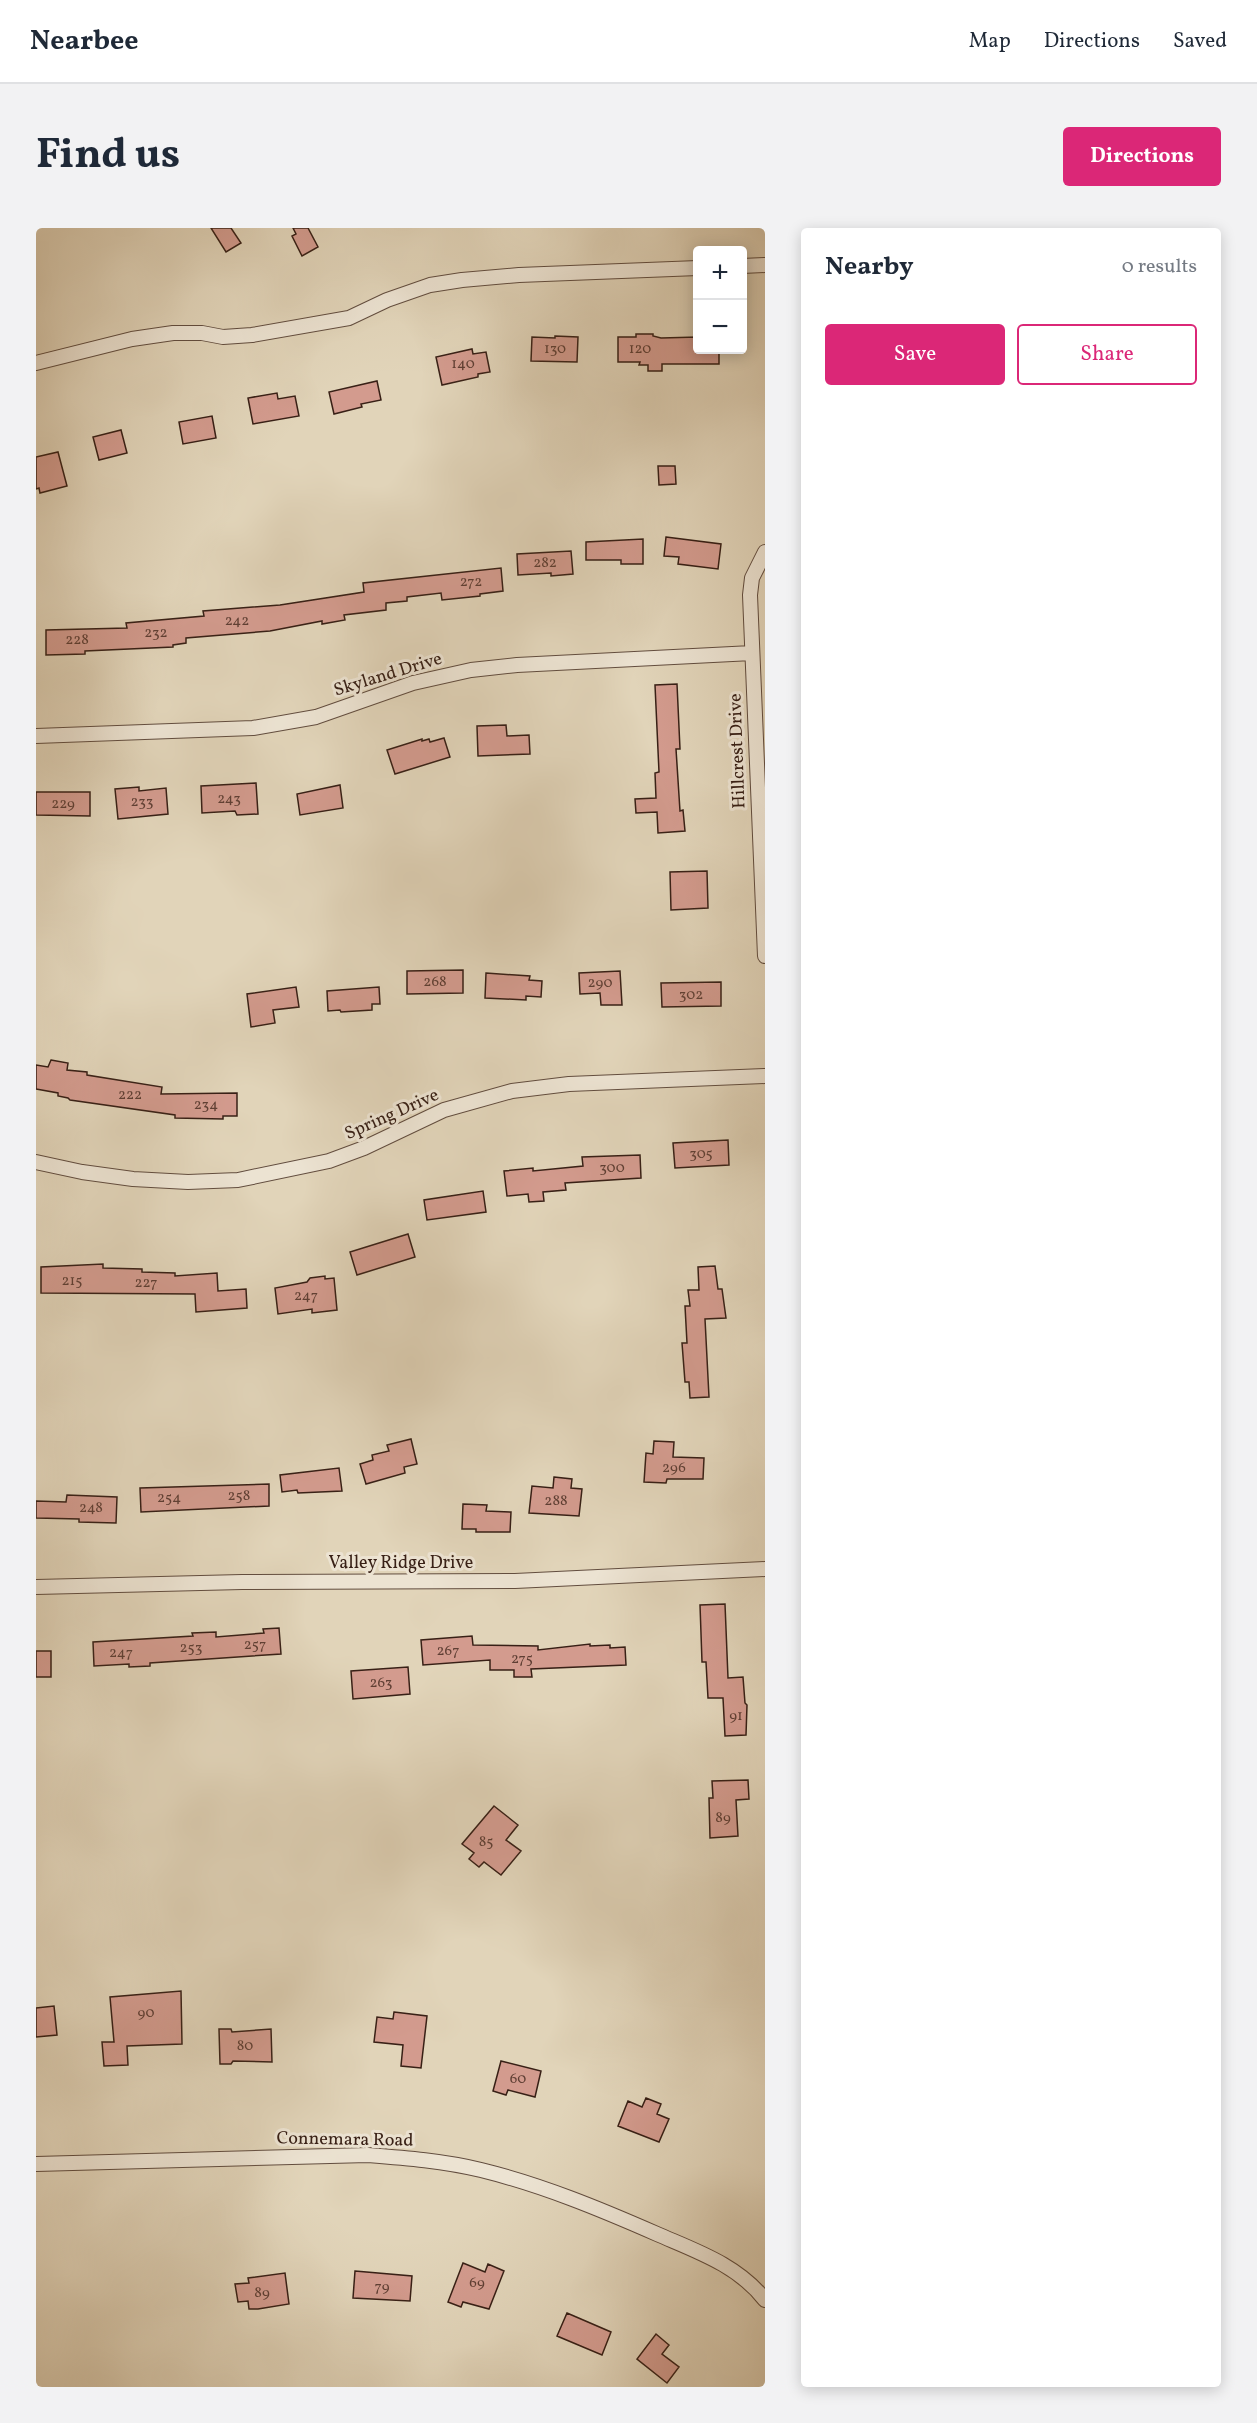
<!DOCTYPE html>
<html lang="en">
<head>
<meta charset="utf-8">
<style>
	body { margin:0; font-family:Vollkorn,serif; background:#f2f2f3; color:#1f2937 }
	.controls { position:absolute; right:18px; top:18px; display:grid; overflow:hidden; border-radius:6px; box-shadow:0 3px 15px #0003 }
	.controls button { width:54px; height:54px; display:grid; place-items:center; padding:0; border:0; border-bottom:2px solid #e0e1e3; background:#fff; color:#1f2937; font:30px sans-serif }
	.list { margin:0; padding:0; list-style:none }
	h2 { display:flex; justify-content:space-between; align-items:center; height:78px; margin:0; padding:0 24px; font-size:26px }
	h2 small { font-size:20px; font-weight:400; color:#747a83 }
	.actions { display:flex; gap:12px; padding:18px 24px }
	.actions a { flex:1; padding:14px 0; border:2px solid #db2777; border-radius:6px; text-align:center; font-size:21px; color:#db2777 }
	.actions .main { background:#db2777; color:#fff }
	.map { position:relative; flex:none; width:729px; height:2159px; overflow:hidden; border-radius:6px }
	header { display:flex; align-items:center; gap:36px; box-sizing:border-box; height:84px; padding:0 30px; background:#fff; border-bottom:2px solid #e0e1e3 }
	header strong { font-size:28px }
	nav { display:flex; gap:33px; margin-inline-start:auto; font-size:21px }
	.intro { display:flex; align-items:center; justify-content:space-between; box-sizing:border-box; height:144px; padding:0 36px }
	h1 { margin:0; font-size:42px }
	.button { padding:15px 27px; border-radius:6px; background:#db2777; color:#fff; font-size:21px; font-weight:700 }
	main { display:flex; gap:36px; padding:0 36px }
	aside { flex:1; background:#fff; border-radius:6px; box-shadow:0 3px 15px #0003 }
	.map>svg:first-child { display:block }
	.building { fill:#d39b8e; stroke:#382016; stroke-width:1.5 }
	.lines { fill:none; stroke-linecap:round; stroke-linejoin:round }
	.minor-casing { stroke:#624d3f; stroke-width:16 }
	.minor { stroke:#ece3d2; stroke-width:14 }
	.labels { text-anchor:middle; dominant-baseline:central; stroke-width:6; stroke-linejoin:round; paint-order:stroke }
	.number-label { font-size:15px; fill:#5f3f34 }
	.street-label { font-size:18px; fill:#382016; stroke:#ece3d2 }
</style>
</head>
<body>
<header>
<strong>Nearbee</strong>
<nav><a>Map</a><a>Directions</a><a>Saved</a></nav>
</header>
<div class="intro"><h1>Find us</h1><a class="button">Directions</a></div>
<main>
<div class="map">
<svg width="729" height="2159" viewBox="0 0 729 2159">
	<rect width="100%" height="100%" fill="#e1d4b9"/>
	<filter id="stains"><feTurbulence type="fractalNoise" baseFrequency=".00333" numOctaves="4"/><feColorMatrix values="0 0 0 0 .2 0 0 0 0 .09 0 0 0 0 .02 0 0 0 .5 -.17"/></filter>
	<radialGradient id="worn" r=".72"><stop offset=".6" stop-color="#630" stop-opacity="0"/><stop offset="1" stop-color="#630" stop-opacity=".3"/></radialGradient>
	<!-- building -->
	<path class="building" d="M175,0H195L205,15L190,24Z
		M257,0H272L282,19L266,28L256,8L260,6Z
		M600,106H617V108L625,110L662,109V122H683V136H626V143H612V137H603L604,134H582V109H600Z
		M519,108L542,109L541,134L495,133L496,109L519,110Z
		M436,121L437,126L450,124L454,144L442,146V149L406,157L400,129Z
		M341,153L345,172L325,176L326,179L298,186L293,164Z
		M241,165L242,171L259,168L263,188L217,196L212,170Z
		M176,188L180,210L147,216L143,194Z
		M85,202L91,225L63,232L57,209Z
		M22,224L31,258L4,265L3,260L0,261V229Z
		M622,238H639L640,256L623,257Z
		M630,309L685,316L682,341L642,336L643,329L628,328Z
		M607,311V336H585V332H550V314Z
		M535,323L537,346L515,348V345L482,347L481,326Z
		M465,340L467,363L444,366V368L406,372L405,365L371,369V373L350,375V382L308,387L309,392L286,396V393L234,403L150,410V415L137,417V419L49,423V426L10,427V402L91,400L90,395L168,388L167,383L244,377L328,364L327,355Z
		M641,456L644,521H640L644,583L647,582L649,603L622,605L621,584L600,585L599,571L620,570L619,545L623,544L619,457Z
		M470,497L471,508L493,507L494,526L442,528L441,498Z
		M408,510L414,529L359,546L351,522L386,511V513L393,511L394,514Z
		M220,555L222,586L201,587L199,583L166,585L165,558Z
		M304,557L307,580L264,587L261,566Z
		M103,559V563L130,560L132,586L82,591L79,561Z
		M0,564H54V588L0,587Z
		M671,643L672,680L635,682L634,644Z
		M427,742V765L371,766V743Z
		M584,743L586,777H565L564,765L544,766L543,745Z
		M450,745L494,748L493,752L506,753L505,769L490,768V772L449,770Z
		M685,754V778L626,779L625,755Z
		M260,759L263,779L237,782L239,795L215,799L211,766Z
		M343,759L344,776H336V782L305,784L304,782L292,783L291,763Z
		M15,832L32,835L31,842L51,844V847L126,859L125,866L201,865V888H187V891L139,890V887L34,872L32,870L22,868V865L0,861V837L12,839Z
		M692,912L693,937L639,940L637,915Z
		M604,927L605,950L529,955L530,962L507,964L508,973L493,974L492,966L471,968L468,943L497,940V943L547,938L546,929Z
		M447,963L450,984L391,992L388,972Z
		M372,1006L379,1029L321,1047L314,1024Z
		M67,1036V1040L106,1041V1044L139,1045V1048L181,1045L182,1063L210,1061L211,1080L160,1084L159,1066L5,1065V1039Z
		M679,1038L682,1061H686L690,1090L669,1091L673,1169L654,1170L653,1154H649L646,1115H651L649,1078H654L652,1062H663L662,1039Z
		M289,1048V1051L298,1050L301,1082L276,1085V1081L242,1086L239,1060L271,1054L274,1050Z
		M375,1211L381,1236L368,1239L369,1245L330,1256L324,1236L337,1232L336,1227L353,1223L351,1217Z
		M618,1213L638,1214L637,1229L668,1230L667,1251H631L630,1255L608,1254L610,1225L617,1226Z
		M303,1240L306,1263L262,1265L261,1262L246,1264L244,1247Z
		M518,1249L536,1251L535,1260L546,1261L543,1288L493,1285L496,1258L517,1260Z
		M233,1256V1278L105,1284L104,1260Z
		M31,1267L81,1269L80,1295L43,1294V1291L0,1290V1273L30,1274Z
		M427,1276L451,1277L450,1283L475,1284L474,1304H440V1301H426Z
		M689,1376L692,1450L707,1449L709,1475L711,1477L710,1507L689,1508L687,1470H672L670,1434H666L664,1377Z
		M243,1400L245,1426L114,1435V1438L93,1439V1436L58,1438L57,1414L157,1408L156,1405L180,1404V1409L228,1405L227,1401Z
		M436,1408L437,1417L502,1418V1422L554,1416V1418L574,1417V1420L589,1419L590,1437L495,1441L496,1449H478V1442H454V1432L387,1437L385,1412Z
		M0,1423H15V1449H0Z
		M372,1439L374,1466L317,1471L315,1443Z
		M712,1552L713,1571L700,1572L702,1608L674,1610L673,1570H677L676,1553Z
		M458,1578L482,1597L470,1612L485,1623L465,1647L448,1634L443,1639L433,1631L438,1625L426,1616Z
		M145,1763L146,1816L91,1818L92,1837L68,1838L66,1814H78L74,1769Z
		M18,1778L21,1807L0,1809V1780Z
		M358,1784L391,1788L385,1840L365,1838L367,1817L338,1814L341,1789L357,1791Z
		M183,1801H195L196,1804L235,1801L236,1834L197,1833L195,1836H184Z
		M465,1833L505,1843L499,1869L472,1862L470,1867L457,1863Z
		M610,1870L625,1876L621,1886L633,1891L623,1914L582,1898L592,1873L606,1879Z
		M427,2035L449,2044L452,2036L468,2043L453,2081L427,2074L425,2079L412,2074Z
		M319,2043L376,2048L374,2073L317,2070Z
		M249,2045L253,2076L222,2081H213L212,2073L202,2074L199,2056L213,2055L212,2050Z
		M531,2085L575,2104L566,2127L521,2108Z
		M620,2106L633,2117L626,2126L643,2139L631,2155L601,2131Z"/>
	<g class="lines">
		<!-- minor casing -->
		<g class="minor-casing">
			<path id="minor" d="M706,38L729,37
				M0,135L96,111L137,105H166L187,109L216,107L313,90L351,72L394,57L426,52L483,47L662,40
				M729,324L716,350L714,367L729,728
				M0,508L217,500L280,489L377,455L435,442L481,437L716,425
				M0,934L46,944L97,951L152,954L202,952L293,933L328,920L408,882L476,863L533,856L729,848
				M0,1359L206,1354L479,1353L729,1341
				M0,1936L332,1927C370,1930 408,1933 445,1942C506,1957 564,1981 621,2006C660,2023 702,2037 729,2072"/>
		</g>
		<!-- minor -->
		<use href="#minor" class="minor"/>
	</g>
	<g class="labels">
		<!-- number labels -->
		<g class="number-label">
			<text x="519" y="121">130</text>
			<text x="604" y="121">120</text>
			<text x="427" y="136">140</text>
			<text x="509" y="335">282</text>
			<text x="435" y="354">272</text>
			<text x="201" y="393">242</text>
			<text x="120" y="405">232</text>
			<text x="41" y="412">228</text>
			<text x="193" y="571">243</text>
			<text x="106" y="574">233</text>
			<text x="27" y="576">229</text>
			<text x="399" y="754">268</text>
			<text x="564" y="755">290</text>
			<text x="655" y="767">302</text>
			<text x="94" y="867">222</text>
			<text x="170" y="877">234</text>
			<text x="665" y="926">305</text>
			<text x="576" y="940">300</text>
			<text x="36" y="1053">215</text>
			<text x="110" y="1055">227</text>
			<text x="270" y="1068">247</text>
			<text x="638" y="1240">296</text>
			<text x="203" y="1268">258</text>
			<text x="133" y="1270">254</text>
			<text x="520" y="1273">288</text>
			<text x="55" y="1280">248</text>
			<text x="219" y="1417">257</text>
			<text x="155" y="1420">253</text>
			<text x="412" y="1423">267</text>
			<text x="85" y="1425">247</text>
			<text x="486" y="1431">275</text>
			<text x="345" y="1455">263</text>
			<text x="700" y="1488">91</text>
			<text x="687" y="1590">89</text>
			<text x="450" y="1614">85</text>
			<text x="110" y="1785">90</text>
			<text x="209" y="1818">80</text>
			<text x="482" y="1851">60</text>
			<text x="441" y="2055">69</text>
			<text x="346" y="2059">79</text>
			<text x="226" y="2065">89</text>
		</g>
		<!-- street labels -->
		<g class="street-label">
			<text transform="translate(352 447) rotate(-17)">Skyland Drive</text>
			<text transform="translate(702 523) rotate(-92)">Hillcrest Drive</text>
			<text transform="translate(356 887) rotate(-24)">Spring Drive</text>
			<text x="365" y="1335">Valley Ridge Drive</text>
			<text transform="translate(309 1912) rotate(1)">Connemara Road</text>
		</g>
	</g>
	<rect width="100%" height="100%" filter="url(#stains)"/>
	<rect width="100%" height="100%" fill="url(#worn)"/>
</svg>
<div class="controls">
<button>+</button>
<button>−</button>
</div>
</div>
<aside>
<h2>Nearby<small>0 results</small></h2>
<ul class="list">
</ul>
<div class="actions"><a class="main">Save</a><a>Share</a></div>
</aside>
</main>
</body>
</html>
